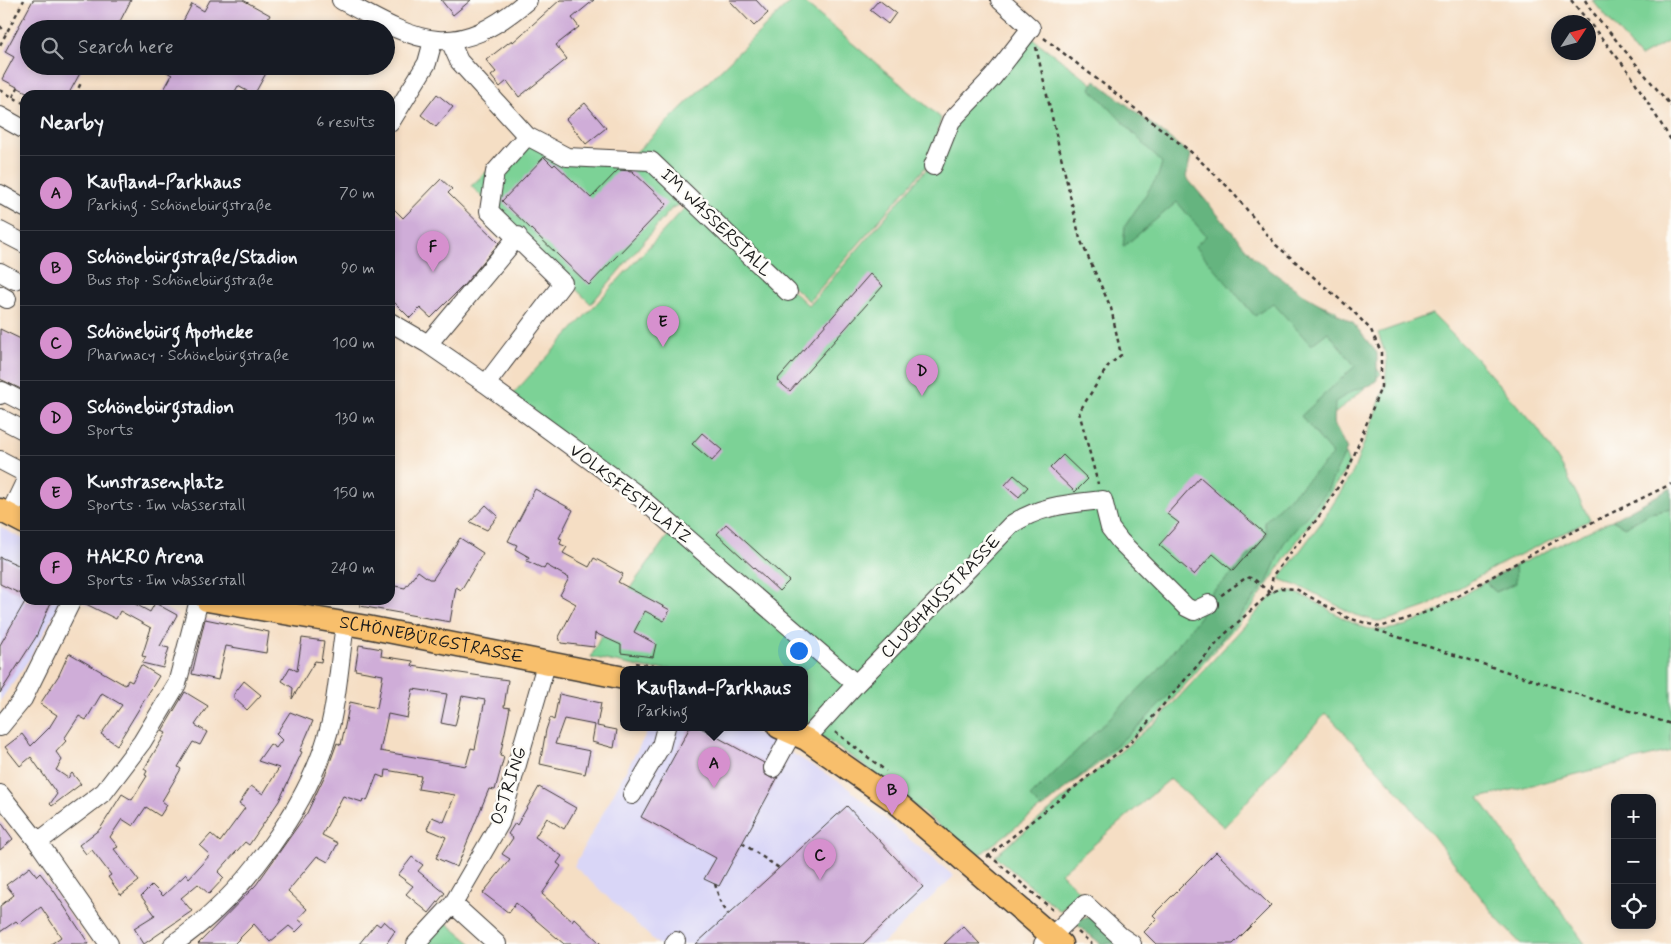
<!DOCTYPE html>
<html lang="en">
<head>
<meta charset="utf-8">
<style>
	body { margin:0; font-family:Mynerve,sans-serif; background:#20242c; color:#f1f3f6 }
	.controls { position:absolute; right:15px; bottom:15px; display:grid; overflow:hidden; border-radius:10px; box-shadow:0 2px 8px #0003 }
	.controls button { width:45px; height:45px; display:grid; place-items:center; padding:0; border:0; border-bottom:1px solid #363941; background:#171b24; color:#f1f3f6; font:25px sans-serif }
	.compass { position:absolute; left:1551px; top:15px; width:45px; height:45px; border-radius:50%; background:#171b24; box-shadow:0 2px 8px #0003; rotate:54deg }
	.you { position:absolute; left:798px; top:650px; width:18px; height:18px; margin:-12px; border:4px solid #fff; border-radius:50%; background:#1a73e8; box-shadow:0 0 0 8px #1a73e833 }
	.badge { display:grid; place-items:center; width:32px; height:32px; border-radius:50%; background:#d690ce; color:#111; font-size:16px; font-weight:700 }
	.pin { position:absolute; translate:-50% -41px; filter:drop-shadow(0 1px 2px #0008) }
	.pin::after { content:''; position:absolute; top:26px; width:18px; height:15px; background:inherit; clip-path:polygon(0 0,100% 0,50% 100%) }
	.popup { position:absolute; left:620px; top:666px; width:188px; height:65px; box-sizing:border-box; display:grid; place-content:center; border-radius:10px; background:#171b24; filter:drop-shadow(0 1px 4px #0005); font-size:16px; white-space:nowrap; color:#9ea1a6 }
	.popup b { font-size:19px; color:#f1f3f6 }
	.popup::after { content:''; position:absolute; left:50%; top:100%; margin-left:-10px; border:10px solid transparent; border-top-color:#171b24 }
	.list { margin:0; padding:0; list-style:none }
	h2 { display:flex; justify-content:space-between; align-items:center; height:65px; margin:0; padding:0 20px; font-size:21px }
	h2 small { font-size:16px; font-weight:400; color:#9ea1a6 }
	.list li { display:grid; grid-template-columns:32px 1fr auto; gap:15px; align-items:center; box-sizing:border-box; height:75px; padding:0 20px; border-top:1px solid #363941 }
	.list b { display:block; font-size:19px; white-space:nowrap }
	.list p { margin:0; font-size:16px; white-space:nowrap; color:#9ea1a6 }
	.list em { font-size:16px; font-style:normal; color:#9ea1a6 }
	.icon { flex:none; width:28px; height:28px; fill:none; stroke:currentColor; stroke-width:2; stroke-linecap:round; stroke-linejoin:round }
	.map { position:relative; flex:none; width:1671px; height:944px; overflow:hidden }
	.search { position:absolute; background:#171b24; box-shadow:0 2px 8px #0003; left:20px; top:20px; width:375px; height:55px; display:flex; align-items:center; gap:12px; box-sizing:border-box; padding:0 18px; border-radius:28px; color:#9ea1a6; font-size:19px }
	.panel { position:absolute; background:#171b24; box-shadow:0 2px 8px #0003; left:20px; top:90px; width:375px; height:515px; border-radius:15px }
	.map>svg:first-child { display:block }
	.built { fill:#d9d6f7 }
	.green { fill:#7cd296; stroke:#4c7759 }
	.forest { fill:#65b47f; stroke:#40684e }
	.building { fill:#cfadd8; fill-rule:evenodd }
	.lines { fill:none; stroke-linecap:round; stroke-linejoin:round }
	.minor-casing { stroke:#3d3935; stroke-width:20 }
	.major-casing { stroke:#3d3935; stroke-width:25 }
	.path { stroke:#3d3935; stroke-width:2.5; stroke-dasharray:4 4; stroke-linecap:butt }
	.minor { stroke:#fff; stroke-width:18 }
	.major { stroke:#f8bf6c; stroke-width:22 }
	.labels { text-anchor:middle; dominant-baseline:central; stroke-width:5; stroke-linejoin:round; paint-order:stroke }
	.street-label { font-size:18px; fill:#1c1c1c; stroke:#fdfcf7 }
</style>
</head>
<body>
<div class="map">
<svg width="1671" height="944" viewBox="0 0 1671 944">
	<rect width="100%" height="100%" fill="#fdfcf7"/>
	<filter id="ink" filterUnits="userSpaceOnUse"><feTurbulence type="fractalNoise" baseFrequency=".02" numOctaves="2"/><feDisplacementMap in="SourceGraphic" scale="10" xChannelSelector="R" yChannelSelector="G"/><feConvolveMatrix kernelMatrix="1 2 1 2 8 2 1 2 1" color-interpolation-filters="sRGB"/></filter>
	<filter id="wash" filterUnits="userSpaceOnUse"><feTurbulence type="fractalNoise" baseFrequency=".0096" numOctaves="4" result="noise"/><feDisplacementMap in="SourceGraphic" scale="20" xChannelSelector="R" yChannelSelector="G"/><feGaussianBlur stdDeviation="1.12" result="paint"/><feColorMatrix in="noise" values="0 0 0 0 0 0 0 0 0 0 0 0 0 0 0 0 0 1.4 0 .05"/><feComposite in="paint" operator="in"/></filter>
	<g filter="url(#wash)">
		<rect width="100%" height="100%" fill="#f5dec4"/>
		<!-- built -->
		<path class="built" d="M0,527L25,540V600H62L30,658L0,701Z
			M648,727H740L762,735L843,784L954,876L882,944H658L574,866L646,734Z"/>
		<!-- green -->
		<path class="green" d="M792,0H801L941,118L931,160L945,118L1032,38L1165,139L1175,173L1263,282L1335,310L1381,374L1332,416L1349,465L1252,607L1155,720L978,856L855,759L804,725V669H649L591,657L612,613L674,527L512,395L693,199L809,306L930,165V162L809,301L693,198L672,208L591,304L471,186L533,129L543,146L627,161Z
			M1592,0H1671V40L1640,57Z
			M1432,314L1474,356L1538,429L1563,468L1590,520L1495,567L1426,607L1388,620L1377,621L1355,615L1310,591L1279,579L1323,520L1353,472L1385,388L1387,359L1378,333Z
			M1671,509V751L1479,798L1585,944H1521L1500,922L1403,797L1326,713L1224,827L1170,779L1061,873L1080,892L1060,911L995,856L1158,720L1270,598C1274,596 1279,593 1284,592C1304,587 1349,630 1378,630C1416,630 1453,601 1485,582L1496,592L1515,583V566L1612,520L1625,527L1650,513Z
			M443,920L472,944H423Z"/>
		<!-- forest -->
		<path class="forest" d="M1095,80L1191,155L1186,177L1255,259L1304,295L1353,323L1377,353V380L1371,385L1354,390L1335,402L1334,424L1347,449L1326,493L1284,543L1267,582L1217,645L1142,723L1042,809L1030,797L1159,669L1200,616L1212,592L1234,572L1267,535L1264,522L1333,455L1301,416L1355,366L1328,332L1311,345L1273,303L1255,316L1195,246L1206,236L1177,202L1123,247L1125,226L1158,176L1162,163L1090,88Z
			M1671,488V509L1650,513L1625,527L1612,520Z
			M1515,566L1516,583L1496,592L1485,582Z
			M1093,917L1120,944H1101L1075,923L1082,918Z"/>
		<g id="blocks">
			<!-- building -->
			<path class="building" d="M33,0H131L116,29H29V66H84L68,95H32L2,79L14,57L5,52Z
				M210,0H243L270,15L263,29H179L192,4L204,11Z
				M441,0H471L453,15Z
				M560,0H594L572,18L579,27L556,45L567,59L519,97L507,81L500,87L491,76L496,72L486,60L512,40L513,42Z
				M729,0H756L768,13L754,26Z
				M879,0L896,13L888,24L870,10Z
				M156,66H270L254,95L238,86L233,95H161L172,75Z
				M437,94L453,107L436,127L421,115Z
				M585,103L606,128L586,144L566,119Z
				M544,157L553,166L555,164L591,198L618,170L632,171L667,204L589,285L502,201Z
				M441,179L452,189L448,193L499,243L464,285L431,318L420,308L410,318L390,298V205L403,218Z
				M870,274L883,286L790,391L777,380Z
				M0,329L25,341V391L0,379Z
				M702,433L722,450L712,461L692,444Z
				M1063,455L1088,479L1075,492L1050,468Z
				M1014,475L1028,487L1019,497L1005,485Z
				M1200,477L1265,534L1233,571L1213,554L1194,575L1159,545L1179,523L1167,514Z
				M535,489L573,510L559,538L562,539L560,544L567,547L563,553L589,567L594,558L623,574L618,582L670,610L664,621L645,611L634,632L656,644L653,657L621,653V645L595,633L594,647L561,643L559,637L576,604L560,595L569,578L546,565L544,569L527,561L529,557L515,549L517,545L508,541Z
				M486,505L498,516L487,530L470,522Z
				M726,524L789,581L779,591L717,534Z
				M460,538L483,553L461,590L456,587L450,622L360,606V600H390V585L405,588L418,571L429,579H433Z
				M0,557L25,568V596L0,584Z
				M26,600H52L36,637L0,693V645Z
				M83,600H128L150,612L155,603L177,615L160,646L169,648L163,668L142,663L146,657L142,656L151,628L120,611L116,619L82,602Z
				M205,619L269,632L266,653L226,646L218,680L192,674Z
				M302,638L324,641L321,662L315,661L292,699L293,688L282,681L290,667L297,671Z
				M359,645L382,649L381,656L413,661L412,666L508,680L504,707L510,708L500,756L504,757L495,790L489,789L457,867L436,858L446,837L427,829L432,817L444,822L455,795L418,789L421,776L386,770L385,778L377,775L367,801L363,799L362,802L343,796L322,835L338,843L328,862L317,856L288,891L307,909L298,919L304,924L296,932L289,926L270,942L254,924L234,944H198L256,885L307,813L326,773L337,743L341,745L350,702L377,708L383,675L355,670ZM413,689L447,694L441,723L455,726L462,696L485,700L475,749L471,748L466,766L380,751L388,714L407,718Z
				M69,653L125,685L128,680L132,682L141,665L159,676L117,745L101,734L122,705L102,693L86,720L79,716L64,739L66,741L56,752L62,760L56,770L68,778L72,773L81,784L52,806L50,804L57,794L31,757L20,766L5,747L22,734L31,746L49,728L57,715L40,704L59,675Z
				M244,681L261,695L247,710L234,698V694Z
				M185,692L208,706L195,725L207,732L200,745L193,742L178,767L181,769L162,801L167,805L160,816L146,807L133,826L122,819L110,837L118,847L114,849L139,881L121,895L108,877L111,875L92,850L86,854L79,845L100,829L122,794L132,800L147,776L145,775L147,771L144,769L166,733L162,731Z
				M559,694L601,703L597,726L617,730L614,748L592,742L595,725L564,719L555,744L590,751L585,774L540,764L546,730L550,718L554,720Z
				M290,712L313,721L300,751L302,752L279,801L249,845L245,842L218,872L224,878L209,894L198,884L181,898L192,911L144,944L134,928L155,915L141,896L152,885L163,896L186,874L189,878L210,855L200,846L211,834L220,842L245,808L239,804L251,786L263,794L279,768L258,761L270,744L276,748L282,740L276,734Z
				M690,727H699L764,763V774L773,779L778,777L719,886L704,879L716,858L641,817Z
				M539,787L576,808L564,829L547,818L535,837L562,856L557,863L561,866L542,894L572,921L574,918L601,944H564L516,903L509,913L483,893L510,859L502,854L513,838L508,834L515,823L517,825Z
				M847,806L923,887L863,944H696Z
				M0,821L13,839L0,850Z
				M1216,852L1271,906L1233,944H1156L1144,932L1157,919L1153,915Z
				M412,857L423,865L418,871L445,893L429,913L406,894L413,886L398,875Z
				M30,867L37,876L40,873L54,891L89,944H51L61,937L41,907L19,924L16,921L0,932V906L14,895L6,885Z
				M384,921L395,931L386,944H359L376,923L380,926Z
				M963,926L980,944H944Z"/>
		</g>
	</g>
	<g filter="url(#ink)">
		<use href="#blocks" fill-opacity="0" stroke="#3d3935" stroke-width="1"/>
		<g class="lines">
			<!-- minor casing -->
			<g class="minor-casing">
				<path id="minor" d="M341,0C418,42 453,64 528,0
					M450,41L459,61L527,136L567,157L651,161L788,292
					M0,116L25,130
					M390,123L427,63L433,41
					M933,166L951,121L993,77L1031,28L1000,0
					M0,194L25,208
					M0,231L25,244
					M0,272L15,280
					M0,295L7,299
					M390,322L428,344L486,384L635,493L856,684
					M428,344L518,236
					M486,384L563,283L489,211L495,172L527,136
					M0,395L2,391L25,403
					M0,418L25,431
					M0,460L25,473
					M9,515L25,482
					M0,727L23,699L72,600
					M806,739L856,684L1012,524C1042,505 1068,504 1103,500L1110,528L1120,541L1186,607L1194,611L1209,604
					M773,768L792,733
					M0,794L38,842L109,944
					M632,795L661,746L666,727
					M38,842L104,792L142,742L177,684L199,600
					M173,944C242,898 312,803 331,722C338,691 340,657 345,625
					M416,944L453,904
					M497,944L453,904L500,823L547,661
					M674,944L676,941
					M1043,944L1085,904L1120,936L1132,944"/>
			</g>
			<!-- major casing -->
			<g class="major-casing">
				<g id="major">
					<path d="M0,510L25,523"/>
					<path id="s1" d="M207,600L367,627L624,678"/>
					<path d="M779,727L806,739L896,802L1061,944"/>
				</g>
			</g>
			<!-- path -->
			<path class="path" d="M1571,0L1629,72L1671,140
				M1585,0L1591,10L1671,106
				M0,26L6,33
				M1044,38L1191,152L1229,188L1276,245L1351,309L1371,330L1381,352V387L1347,473L1318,518L1273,575L1270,593L1254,579L1247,577L1220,596
				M0,45L24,0
				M1036,47L1080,239L1111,308L1121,355L1108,366L1079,412L1098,484
				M0,90L25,104
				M75,95L81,83
				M13,97L18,87
				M1376,630L1671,724
				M635,663L673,669
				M835,732L886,771
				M742,843L779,868
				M989,855L1055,912
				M987,857L1130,743L1224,635L1270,593L1281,588L1296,589L1348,618L1380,627L1433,610L1566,535L1671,484
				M715,884L720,901L728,914
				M1078,932L1092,944"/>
			<!-- minor -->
			<use href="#minor" class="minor"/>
			<!-- major -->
			<use href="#major" class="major"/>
		</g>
	</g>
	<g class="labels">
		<!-- street labels -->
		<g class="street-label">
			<text transform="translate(716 223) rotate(44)">IM WASSERSTALL</text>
			<text transform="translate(630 494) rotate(38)">VOLKSFESTPLATZ</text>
			<text transform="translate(941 597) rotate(-46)">CLUBHAUSSTRASSE</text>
			<text stroke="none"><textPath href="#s1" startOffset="228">SCHÖNEBÜRGSTRASSE</textPath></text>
			<text transform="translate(509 786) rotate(-72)">OSTRING</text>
		</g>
	</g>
</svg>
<div class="controls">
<button>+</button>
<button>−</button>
<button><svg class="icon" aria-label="locate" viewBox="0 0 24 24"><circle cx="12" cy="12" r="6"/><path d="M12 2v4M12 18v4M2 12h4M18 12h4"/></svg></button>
</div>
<svg class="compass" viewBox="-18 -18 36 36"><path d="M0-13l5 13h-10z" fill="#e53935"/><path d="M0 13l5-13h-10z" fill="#9ea1a6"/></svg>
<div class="you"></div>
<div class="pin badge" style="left:714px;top:788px">A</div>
<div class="popup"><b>Kaufland-Parkhaus</b>Parking</div>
<div class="pin badge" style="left:892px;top:815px">B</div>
<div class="pin badge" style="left:820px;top:880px">C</div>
<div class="pin badge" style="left:922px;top:396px">D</div>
<div class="pin badge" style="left:663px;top:347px">E</div>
<div class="pin badge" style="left:433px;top:272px">F</div>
<div class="search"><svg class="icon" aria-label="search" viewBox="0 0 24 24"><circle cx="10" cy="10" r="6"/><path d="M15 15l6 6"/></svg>Search here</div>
<section class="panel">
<h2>Nearby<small>6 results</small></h2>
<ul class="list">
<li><span class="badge">A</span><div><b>Kaufland-Parkhaus</b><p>Parking · Schönebürgstraße</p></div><em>70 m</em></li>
<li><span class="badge">B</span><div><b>Schönebürgstraße/Stadion</b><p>Bus stop · Schönebürgstraße</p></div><em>90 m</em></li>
<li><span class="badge">C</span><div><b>Schönebürg Apotheke</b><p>Pharmacy · Schönebürgstraße</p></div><em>100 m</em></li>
<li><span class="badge">D</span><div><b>Schönebürgstadion</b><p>Sports</p></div><em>130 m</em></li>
<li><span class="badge">E</span><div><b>Kunstrasenplatz</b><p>Sports · Im Wasserstall</p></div><em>150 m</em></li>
<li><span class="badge">F</span><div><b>HAKRO Arena</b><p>Sports · Im Wasserstall</p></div><em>240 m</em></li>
</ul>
</section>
</div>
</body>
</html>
